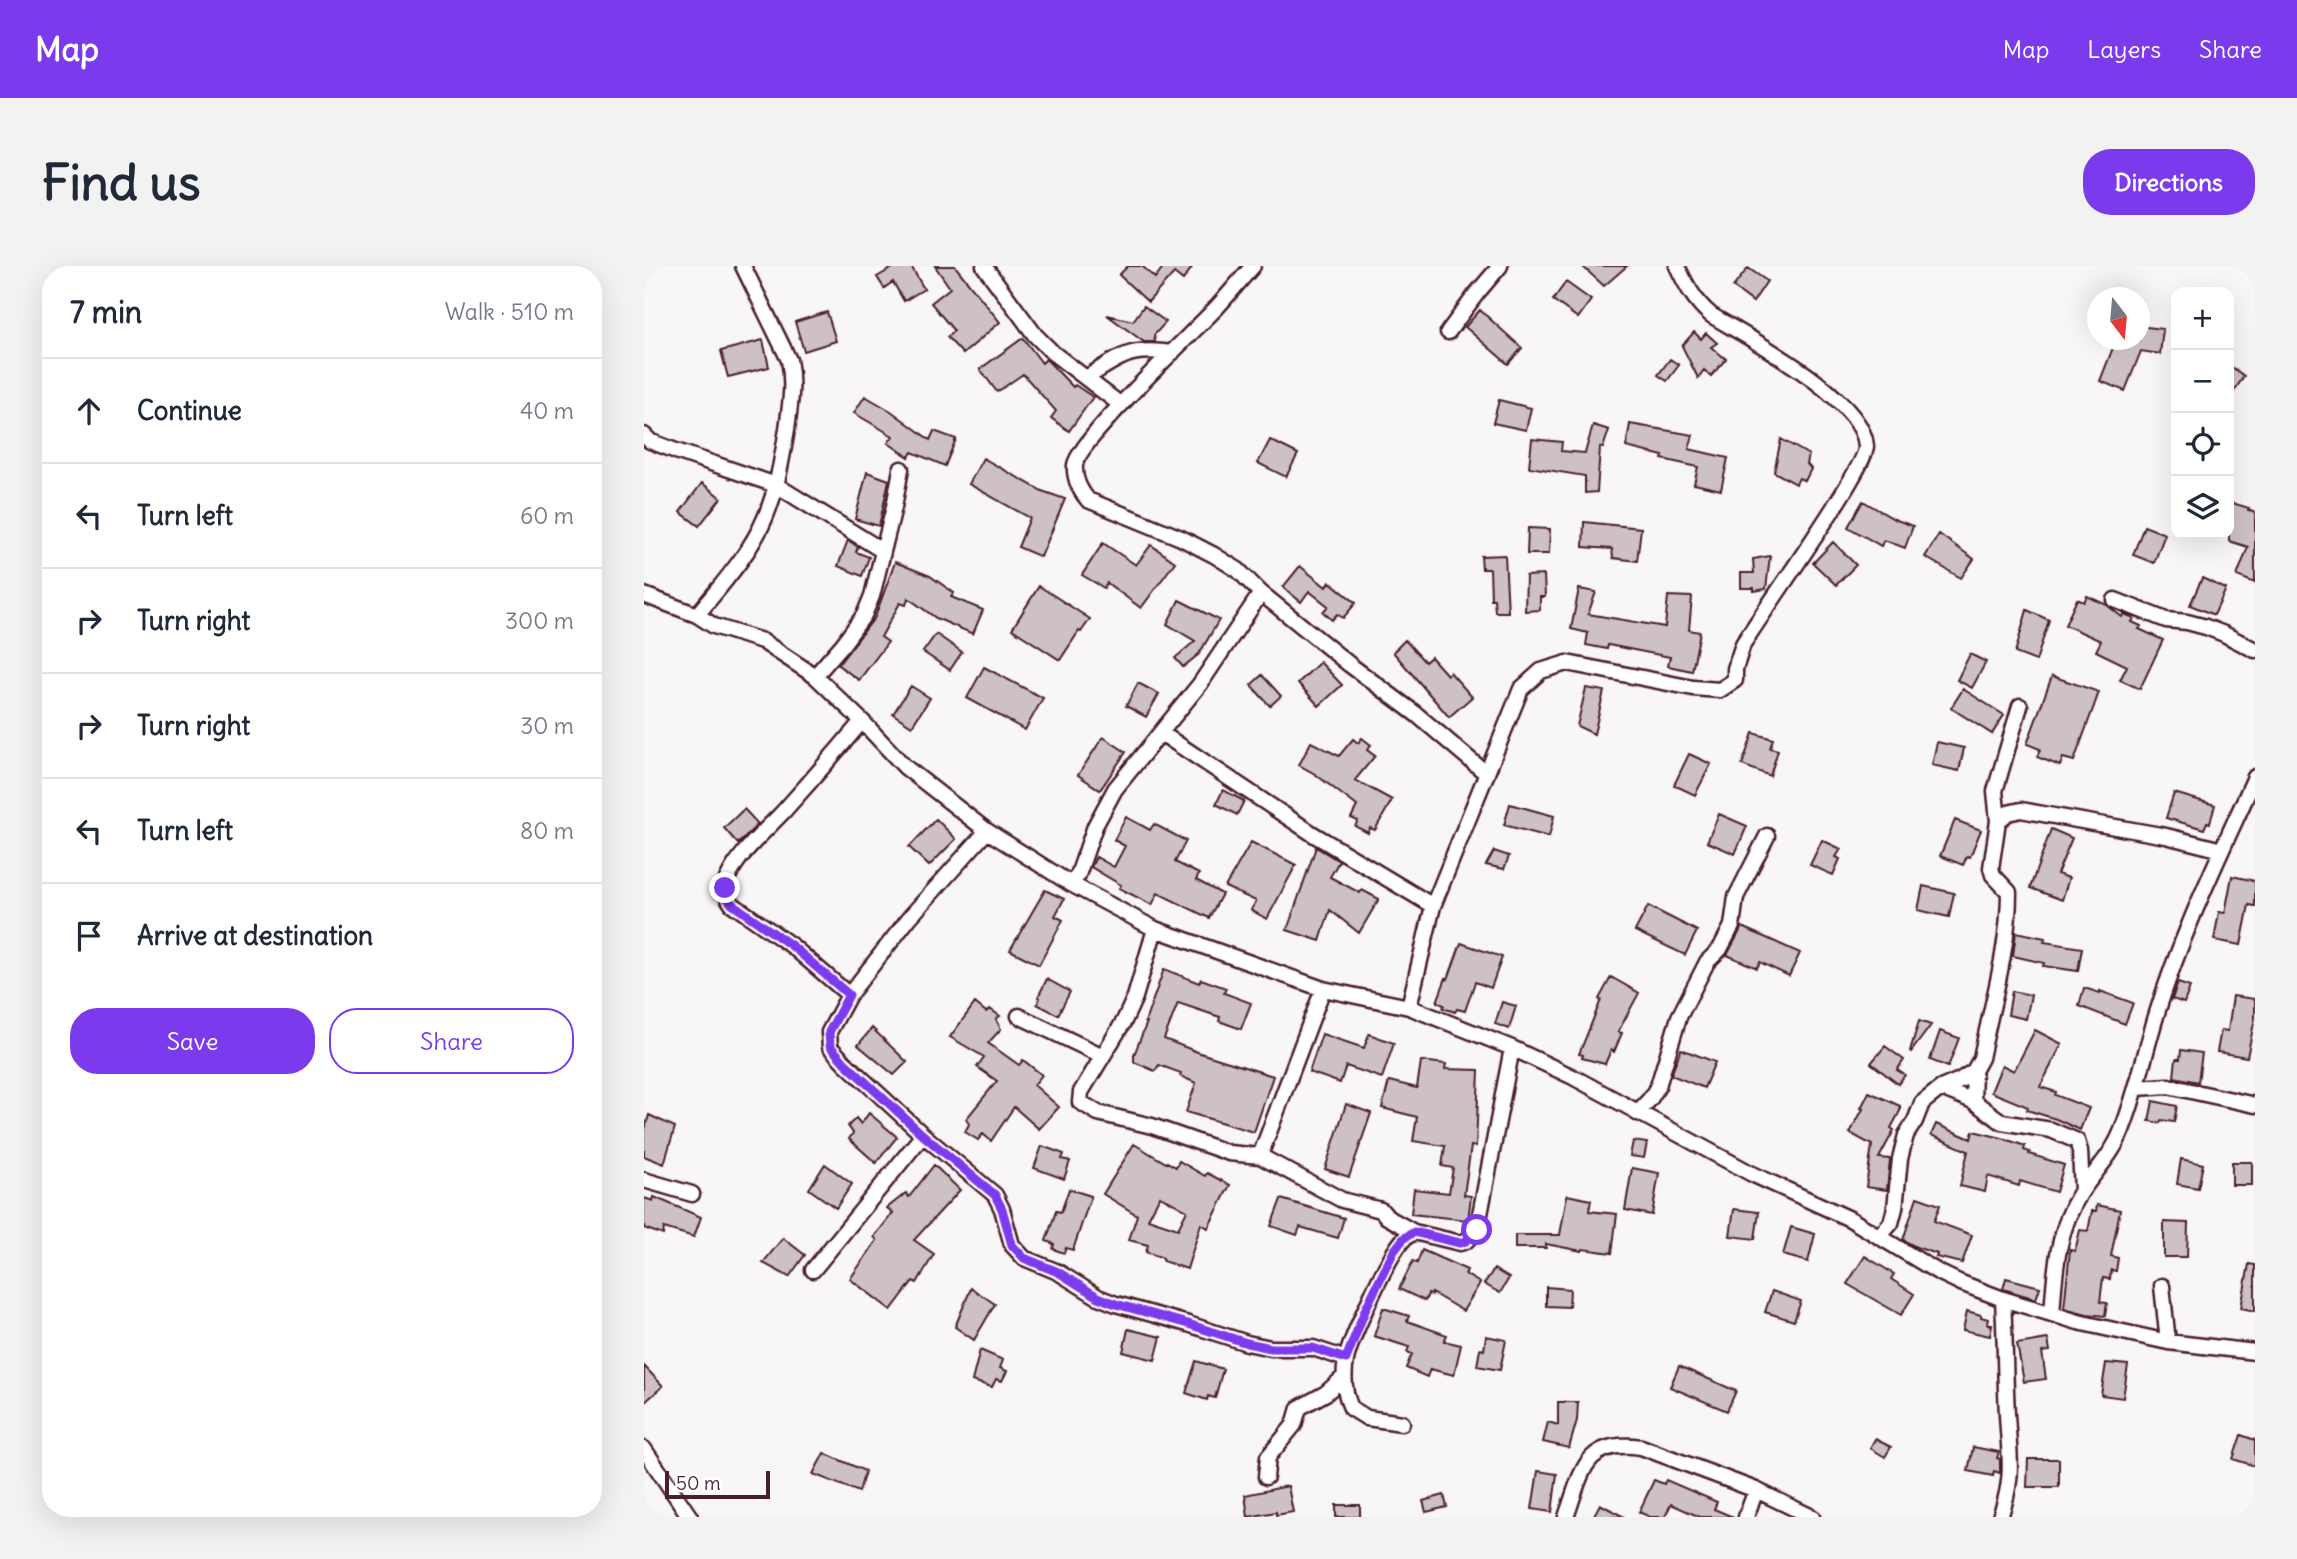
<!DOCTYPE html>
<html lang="en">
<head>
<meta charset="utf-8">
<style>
	body { margin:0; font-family:Delius,sans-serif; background:#f2f2f3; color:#1f2937 }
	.controls { position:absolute; right:21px; top:21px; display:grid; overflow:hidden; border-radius:14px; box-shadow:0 7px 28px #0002 }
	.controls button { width:63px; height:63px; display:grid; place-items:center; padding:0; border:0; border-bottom:2px solid #e0e1e3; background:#fff; color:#1f2937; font:35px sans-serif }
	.compass { position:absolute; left:1443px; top:21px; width:63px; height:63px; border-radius:50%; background:#fff; box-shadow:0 7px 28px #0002; rotate:164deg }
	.scale { position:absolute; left:21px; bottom:18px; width:105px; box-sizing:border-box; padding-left:7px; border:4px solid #4a1f2b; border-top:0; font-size:19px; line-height:24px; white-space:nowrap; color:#4a1f2b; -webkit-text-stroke:5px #fff; paint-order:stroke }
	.stop { position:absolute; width:21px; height:21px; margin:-16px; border:5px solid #7c3aed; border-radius:50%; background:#fff }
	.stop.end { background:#7c3aed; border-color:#fff; box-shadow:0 2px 7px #0008 }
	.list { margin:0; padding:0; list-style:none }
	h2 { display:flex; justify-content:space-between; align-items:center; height:91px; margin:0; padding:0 28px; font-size:30px }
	h2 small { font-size:23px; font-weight:400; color:#747a83 }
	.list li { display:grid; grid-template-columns:46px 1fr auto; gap:21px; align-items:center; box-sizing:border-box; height:105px; padding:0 28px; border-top:2px solid #e0e1e3 }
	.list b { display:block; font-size:26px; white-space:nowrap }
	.list em { font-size:23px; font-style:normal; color:#747a83 }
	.actions { display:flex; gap:14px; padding:21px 28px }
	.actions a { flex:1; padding:16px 0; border:2px solid #7c3aed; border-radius:28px; text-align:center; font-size:24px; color:#7c3aed }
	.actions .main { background:#7c3aed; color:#fff }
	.icon { flex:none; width:38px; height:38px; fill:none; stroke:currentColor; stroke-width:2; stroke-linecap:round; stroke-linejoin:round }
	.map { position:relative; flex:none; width:1611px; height:1251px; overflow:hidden; border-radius:28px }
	header { display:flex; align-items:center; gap:42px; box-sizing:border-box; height:98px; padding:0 35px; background:#7c3aed; color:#fff }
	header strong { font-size:33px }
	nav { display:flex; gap:38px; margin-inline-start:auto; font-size:24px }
	.intro { display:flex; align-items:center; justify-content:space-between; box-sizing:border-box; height:168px; padding:0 42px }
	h1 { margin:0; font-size:49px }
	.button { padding:18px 32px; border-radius:28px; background:#7c3aed; color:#fff; font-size:24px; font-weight:700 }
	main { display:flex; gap:42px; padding:0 42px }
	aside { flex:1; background:#fff; border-radius:28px; box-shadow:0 7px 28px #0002 }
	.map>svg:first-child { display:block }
	.building { fill:#cdc1c4; stroke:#4a1f2b; stroke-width:2; fill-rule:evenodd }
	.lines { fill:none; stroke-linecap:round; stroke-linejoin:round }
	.minor-casing { stroke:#4a1f2b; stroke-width:19 }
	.minor { stroke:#fff; stroke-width:14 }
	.route { stroke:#7c3aed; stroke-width:9 }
</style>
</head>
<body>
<header>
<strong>Map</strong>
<nav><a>Map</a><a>Layers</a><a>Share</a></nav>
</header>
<div class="intro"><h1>Find us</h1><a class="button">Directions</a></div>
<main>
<aside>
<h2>7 min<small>Walk · 510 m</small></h2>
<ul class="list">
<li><svg class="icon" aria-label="ahead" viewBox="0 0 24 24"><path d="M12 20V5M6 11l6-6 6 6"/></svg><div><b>Continue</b></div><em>40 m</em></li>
<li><svg class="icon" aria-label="left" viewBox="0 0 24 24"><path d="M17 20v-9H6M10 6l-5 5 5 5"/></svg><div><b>Turn left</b></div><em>60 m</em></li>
<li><svg class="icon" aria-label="right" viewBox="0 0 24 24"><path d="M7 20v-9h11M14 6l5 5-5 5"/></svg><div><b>Turn right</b></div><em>300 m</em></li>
<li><svg class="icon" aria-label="right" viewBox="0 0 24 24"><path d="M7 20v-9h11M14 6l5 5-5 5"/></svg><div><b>Turn right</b></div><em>30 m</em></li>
<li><svg class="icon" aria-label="left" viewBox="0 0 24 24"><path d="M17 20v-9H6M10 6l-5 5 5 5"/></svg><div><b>Turn left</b></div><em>80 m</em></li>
<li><svg class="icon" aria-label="arrive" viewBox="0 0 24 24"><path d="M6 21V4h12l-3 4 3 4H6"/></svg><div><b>Arrive at destination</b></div></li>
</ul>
<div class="actions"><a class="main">Save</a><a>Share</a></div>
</aside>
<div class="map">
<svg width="1611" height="1251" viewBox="0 0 1611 1251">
	<rect width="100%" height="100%" fill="#f8f6f7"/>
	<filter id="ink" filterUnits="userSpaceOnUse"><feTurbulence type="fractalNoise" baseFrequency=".0143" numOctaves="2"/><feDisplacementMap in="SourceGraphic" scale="14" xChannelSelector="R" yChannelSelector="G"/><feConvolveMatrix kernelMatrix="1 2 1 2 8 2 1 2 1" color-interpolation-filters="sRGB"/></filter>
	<g filter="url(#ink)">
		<!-- building -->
		<path class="building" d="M252,0H267L280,23L260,35L249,16L240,22L233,11Z
			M291,0H311L356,56L319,88L303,71L310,65L287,37L306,22Z
			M484,0H498L511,12L520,0H549L539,14L530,7L504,36L475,9Z
			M938,0H983L960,20Z
			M1104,2L1123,15L1109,36L1089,21Z
			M922,16L947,34L934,52L909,34Z
			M500,40L522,56L510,69L511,76H500L463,49L489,55Z
			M836,44L878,82L864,98L821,61Z
			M183,46L192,75L160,85L151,56Z
			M1495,60L1519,63L1516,88L1497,85L1481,125L1456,115L1472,74H1495Z
			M1050,66L1057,73L1062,67L1073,77L1067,81L1082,93L1067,110L1060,104L1054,112L1038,80Z
			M379,72L398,97L402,93L429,121L431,119L449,131L425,165L407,152L412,145L379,108L353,126L336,103Z
			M119,74L125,101L84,111L77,85Z
			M1026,93L1035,99L1023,115L1014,109Z
			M1585,99L1600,110L1585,133Z
			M221,130L247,145L286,174L290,165L312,173L301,200L268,186L265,191L244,177L249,170L210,147Z
			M855,134L887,142L882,164L849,157Z
			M986,158L1049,169L1045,183L1084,192L1077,224L1050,218L1054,201L1018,193L1019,190L982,181Z
			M949,159L965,164L959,182L956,181L953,226L941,227V210L885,201L888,173L918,176L917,185L941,187Z
			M1137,173L1165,189L1163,198L1167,203L1161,215L1155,212L1152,218L1130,206Z
			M626,174L654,188L642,211L614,197Z
			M339,192L398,225L421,233L397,291L374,281L386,252L325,218Z
			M223,206L245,214L235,260L211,253Z
			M58,217L77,232L55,260L36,246Z
			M1219,235L1250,253L1269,260L1261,282L1240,274L1237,280L1204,261Z
			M1585,236L1605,242L1604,244L1611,247V317L1593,310L1604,281L1585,275Z
			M940,256L997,262L993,295L969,292L968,283L939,281Z
			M1500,260L1521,268L1510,297L1489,289Z
			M884,262L906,263L905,288H883Z
			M1295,268L1330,293L1317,312L1281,291Z
			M204,274L214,281L212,286L225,291L218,310L194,300Z
			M1189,276L1212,299L1192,319L1169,297Z
			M459,277L492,299L507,279L531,296L497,342L463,317L460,322L438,309Z
			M861,289L864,346H851L850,333H847L846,303H838L837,290Z
			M1126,290L1122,323L1110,325V322H1097V307H1110L1109,293Z
			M251,296L286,310L310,327L307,331L339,344L329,368L292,352L264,332L262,339L256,337L237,371L244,376L215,414L194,399L231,351Z
			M656,300L682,321L686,316L712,337L699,352L693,348L688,354L679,346L684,340L665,325L657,336L639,321Z
			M900,309L901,331H896V344L881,345L882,310Z
			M1558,312L1582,323L1570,349L1546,339Z
			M395,320L446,353L437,366L435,365L416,394L368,363Z
			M935,323L952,326L944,348L1021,361L1024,330L1048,331L1045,364L1056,366L1048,405L1024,400L1026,391L964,379L963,383L942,379L944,367L927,363Z
			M1443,330L1463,339L1478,351L1480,348L1490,352L1488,356L1497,360L1495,363L1519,374L1496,423L1476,414L1483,400L1452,385L1457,375L1421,359L1433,333L1440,336Z
			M535,334L575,354L555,388L539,401L531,392L551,375L523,358Z
			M1383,344L1405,354L1392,395L1371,387Z
			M292,368L318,386L306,404L279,386Z
			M761,374L781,396L787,391L803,409L806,406L828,431L805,451L749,386Z
			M1326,388L1342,396L1328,422L1313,414Z
			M676,396L698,419L675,440L654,417Z
			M340,401L399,432L381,464L323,432Z
			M618,409L637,430L626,440L607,419Z
			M1408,410L1455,426L1430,495L1419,492L1416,500L1393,491L1396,483L1383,478Z
			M494,417L515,428L502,451L482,440Z
			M267,420L286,432L268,460L249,448Z
			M942,422L960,425L950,468L933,460Z
			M1319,423L1360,449L1348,468L1307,442Z
			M1109,467L1129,473L1126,482L1134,484L1126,510L1098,499Z
			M459,471L482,486L456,524L434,509Z
			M718,472L727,479L723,484L731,490L711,514L748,534L731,564L726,562L724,567L711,560L714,555L707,552L713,540L671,508L655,499L667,476L695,490L709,473L714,477Z
			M1293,476L1320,482L1315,505L1288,499Z
			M1045,488L1067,498L1051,529L1030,519Z
			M579,524L600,535L593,549L572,538Z
			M1530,527L1571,539L1566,557L1563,556L1560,563L1522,552Z
			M866,538L910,550L905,571L860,559Z
			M100,543L114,558L94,578L80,562Z
			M1075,548L1103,560L1091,588L1063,576Z
			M482,551L506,564L510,558L542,575L531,596L555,608L552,614L578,628L565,652L514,627L508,639L475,622L477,619L447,601L452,591L470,601L481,580L470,574Z
			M292,553L312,573L285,600L265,581Z
			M1311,554L1337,564L1326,591L1323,590L1319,599L1296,590Z
			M1407,563L1428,572L1413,608L1425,612L1418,634L1386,622Z
			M1178,574L1197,583L1192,591L1196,593L1189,609L1166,599Z
			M607,576L652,599L623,653L607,644L612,635L581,621Z
			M672,581L695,595L686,611L716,627L718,624L735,633L715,667L686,644L676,675L643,664Z
			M850,585L865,590L860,603L842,599Z
			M1588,610L1611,615V640L1605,639L1597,679L1570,674L1575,646L1581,647Z
			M1279,620L1310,627L1305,651L1274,644Z
			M401,624L420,633L411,650L419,654L395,699L366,684Z
			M1004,640L1053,665L1041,689L991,665Z
			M1098,661L1156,687L1145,710L1116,696L1113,702L1083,689Z
			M1372,666L1401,672L1400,676L1438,682L1434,705L1399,700L1400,697L1369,690Z
			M817,677L858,691L847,722L831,716L821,745L813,743L811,746L799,742L800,739L793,736L802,712L804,713Z
			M520,703L555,717L557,713L582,722L580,727L607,737L597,763L575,755L576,751L534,737L520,773L556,787L629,810L610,866L542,846L552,817L536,810L537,807L515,799L511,805L490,796V789L503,756H501Z
			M967,711L995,727L974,766L978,767L970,786L967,784L961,798L938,792L939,789L935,788L957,734L955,733Z
			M403,713L426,726L414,749L393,738L396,732L394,731Z
			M1534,717L1546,721L1540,737L1528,733Z
			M1440,722L1456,727V725L1489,737L1481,758L1435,740Z
			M1368,725L1387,729L1382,753L1364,749Z
			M1589,730L1611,733V752L1603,791L1573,786L1577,764L1584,765Z
			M858,736L872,740L865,763L851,758Z
			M331,737L342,746L346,743L356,750L352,753L357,763L344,777L375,799L379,794L398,809L390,819L415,841L395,863L370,841L347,875L339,868L334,874L321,866L325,858L322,853L353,815L333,801L340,791L306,771Z
			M1275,755L1287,759L1267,786L1266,785Z
			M228,762L263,796L250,809L214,779Z
			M1391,764L1418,778L1396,821L1412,826L1411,829L1445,842L1436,864L1412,853L1383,844L1384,841L1347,826L1358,799L1370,805Z
			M1296,765L1315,772L1304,801L1286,794Z
			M678,768L720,782L725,768L750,777L738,812L702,800L696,817L665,806Z
			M1241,780L1260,794L1253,804L1261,809L1254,818L1227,797Z
			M1037,783L1071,796L1060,822L1027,809Z
			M1537,784L1558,787L1554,816L1530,811L1532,793H1536Z
			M777,795L802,798L801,803L835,804L832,881L827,880L820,929L827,930L824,954L767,948L770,923L805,927L809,902L798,900L801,880L769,875L773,851L738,842L745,815L773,822Z
			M1225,826L1256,840V845L1247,862L1250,864L1235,892L1246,893L1243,924L1222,921L1228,879L1206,867L1219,843L1217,842Z
			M1509,835L1533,840L1530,856L1517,854L1516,857L1505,855Z
			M702,838L727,847L705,911L681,903Z
			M225,847L253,871L232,897L205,873L209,867L204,860L212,852L217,858Z
			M5,849L31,861L20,898L0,890V867Z
			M1292,858L1327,873L1329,865L1358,872L1381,880L1380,884L1386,886L1385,888L1420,899L1412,926L1376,915L1375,920L1344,910L1341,926L1316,920L1324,885L1287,869Z
			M989,875L1003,877L1000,892L986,890Z
			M490,878L522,897L523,896L532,901L535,895L561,910L563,907L586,919L564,962L557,958L543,1003L519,995V992L502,986L504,979L485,974L493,949L459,928ZM516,930L543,945L534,963L504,953Z
			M398,880L420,888L418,893L426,895L420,913L390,902Z
			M1537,893L1559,898L1554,922L1533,918Z
			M1588,896H1608V919H1588Z
			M181,898L208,918L192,942L165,923Z
			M290,899L316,924L270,974L290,988L273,1017L269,1015L247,1044L206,1013L233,974L230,971L249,947L243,942L262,927L265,931Z
			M988,902L1015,907L1008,949L981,944Z
			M425,923L447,930L429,984L422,982L420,987L409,983L410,978L402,975L412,945L417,946Z
			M923,929L947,934L945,945L973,948L968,987L939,983L938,985L902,978V982H871V969H916Z
			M10,931L57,951L50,971L20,962L19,969L0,962V932L9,935Z
			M1273,931L1296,939L1290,955L1328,969L1318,997L1292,991L1293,988L1272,981L1259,974Z
			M637,933L700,952L694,972L656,961L653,969L627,960Z
			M1453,939L1476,944L1467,990L1474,992L1472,1005L1467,1004L1466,1013L1459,1012L1456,1036L1463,1037L1461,1050L1443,1048L1420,1042L1426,984L1431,985L1436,964L1444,965L1448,945H1452Z
			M1090,943L1115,946L1111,973L1086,970Z
			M1520,956L1544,957L1543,991H1520Z
			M1147,961L1171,968L1164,996L1139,989Z
			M139,972L161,989L145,1011L119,997Z
			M778,984L823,1004L821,1008L836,1017L819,1045L788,1027V1029L784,1028L781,1035L755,1023L769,995L773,997Z
			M1221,990L1250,1008L1247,1013L1270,1028L1257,1049L1203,1018Z
			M1605,998L1611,999V1045L1597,1042Z
			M850,1003L865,1012L856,1027L840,1018Z
			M1362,1012L1396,1021L1392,1033L1359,1023Z
			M902,1021L926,1023L925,1041L902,1040Z
			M327,1022L351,1038L330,1074L311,1061Z
			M1128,1025L1157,1035L1150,1055L1121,1046Z
			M739,1042L765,1050L763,1055L803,1069L800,1075L817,1079L810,1109L786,1103L783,1111L762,1102L768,1088L763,1086L765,1081L730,1070Z
			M1323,1045L1337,1049V1051L1344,1053L1343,1058L1348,1059L1346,1070L1319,1064Z
			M484,1063L517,1071L511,1094L479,1086Z
			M842,1070L862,1074L856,1104L833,1100L836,1083L840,1084Z
			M1404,1073L1406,1085L1398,1086L1402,1113L1380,1116L1373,1078Z
			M336,1084L359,1094L356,1102L363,1105L358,1115L352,1113L348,1121L328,1115Z
			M552,1095L579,1103L571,1132L564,1130L563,1134L542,1127Z
			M1462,1097L1484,1099L1479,1132L1457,1129Z
			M0,1100L19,1120L0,1137Z
			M1035,1100L1092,1125L1083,1145L1026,1121Z
			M914,1136H934L933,1154L925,1182L899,1176L904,1156L914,1159Z
			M1597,1169L1611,1174V1200L1589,1193Z
			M1231,1173L1247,1181L1241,1191L1226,1182Z
			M1329,1181L1355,1186L1353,1192L1356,1193V1207L1350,1205L1349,1210L1324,1205Z
			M180,1187L221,1205L215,1226L169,1208Z
			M1384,1193H1415V1221H1383Z
			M894,1205L913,1208L908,1246L888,1243Z
			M1010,1214L1020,1218L1022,1214L1073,1236L1070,1243L1089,1251H1056L1027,1238L1021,1251H1006L995,1246Z
			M644,1220L649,1246L632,1249V1246L604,1251L601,1229Z
			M800,1229L803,1241L782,1246L779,1235Z
			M956,1238L980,1251H949Z
			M692,1239H716V1251H692Z"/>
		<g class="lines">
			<!-- minor casing -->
			<g class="minor-casing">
				<path id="minor" d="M340,0L391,69L409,87L477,139
					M609,0C597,13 586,27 574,40C550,66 434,174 431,199C430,212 436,225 444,234L537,272L570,289L594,304L617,327L706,399L772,448L843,508
					M804,66L833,27L856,0
					M442,112C477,90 485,81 528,87
					M0,169L6,175L32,185L132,219L239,285
					M0,329L53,349L70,360L118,375L171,410L218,455L261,501L343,565L427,618L511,663L679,723L765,741L868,782L929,811L1108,908L1206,953L1294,1006L1317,1017L1359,1033L1434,1056L1524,1076L1611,1086
					M1471,334L1522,354L1543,356L1562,361L1580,368L1611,384
					M53,349C77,319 106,288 121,252C133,224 138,193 143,163C146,140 150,117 145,94L99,0
					M171,410L199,378L220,349L228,330L250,241L257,203
					M517,467L669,568L789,640
					M1354,555L1364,547L1377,544L1522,570L1578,584
					M343,565L266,651L205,729L185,766L186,781L201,797L279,869L351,929L358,943L368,979L380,992L414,1006L454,1031L472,1038L544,1058L603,1077L627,1082H669L702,1093
					M427,618L434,609L451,560L471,523L556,418L617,327
					M511,663L491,731L480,755L437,826L436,836L454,847L508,860L585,887L616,890L698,934L737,944L743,951L770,966
					M205,729L148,680L88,638C82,630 79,622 83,613C95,587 120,566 139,546C166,516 192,486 218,455
					M765,741L789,640L877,423L897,405L923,397L1049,422L1076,424L1091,414V403L1099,378C1117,348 1224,200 1222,180C1219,132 1106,73 1067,49C1051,36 1042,19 1033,0
					M375,750L459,790
					M1297,822L1329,835L1358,856L1407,864L1433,875L1436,885L1438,925
					M1493,822L1524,820L1611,839
					M1329,835L1330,805L1337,792C1348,738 1365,681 1365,626L1349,609L1347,602L1354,555L1351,525L1376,440
					M993,847L1006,833L1014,820L1035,751L1063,696L1076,683L1088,660L1092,631L1123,570
					M616,890L679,723
					M0,914L48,928
					M1235,971L1247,957L1251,942L1256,893L1262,869L1271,855L1278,837L1297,822L1316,814L1330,805
					M169,1004L279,869
					M1518,1020L1524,1076
					M1408,1048C1411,1004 1413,964 1437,926C1451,905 1469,888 1478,864C1493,826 1501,786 1513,747C1538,666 1576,589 1611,511
					M758,1157L723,1152L707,1142C700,1127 699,1111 702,1094C706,1074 746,985 761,972C763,970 767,968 770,966L816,977L822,975L833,964L868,782
					M0,1183L46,1251
					M622,1211L624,1191L650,1159L655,1142L682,1127L700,1111
					M922,1251C938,1207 940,1172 997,1181L1112,1224L1168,1251
					M1102,1251L1112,1224
					M1356,1251C1371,1210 1365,1190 1363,1148C1361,1110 1361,1072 1359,1033"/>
			</g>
			<!-- minor -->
			<use href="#minor" class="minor"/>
		</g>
	</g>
	<g class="lines" filter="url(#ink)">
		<!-- route -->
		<path class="route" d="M81,622L82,630L88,638L148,680L205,729L185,766L186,780L201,797L279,869L351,929L358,943L368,979L380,992L414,1006L454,1031L472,1038L544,1058L603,1077L627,1082H669L702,1093L722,1042L750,985L760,972L770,966L816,977L822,975L833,964"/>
	</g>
</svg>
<div class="controls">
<button>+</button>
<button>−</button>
<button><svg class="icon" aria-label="locate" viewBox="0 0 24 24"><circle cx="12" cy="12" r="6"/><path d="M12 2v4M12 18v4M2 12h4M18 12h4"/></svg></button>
<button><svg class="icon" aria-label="layers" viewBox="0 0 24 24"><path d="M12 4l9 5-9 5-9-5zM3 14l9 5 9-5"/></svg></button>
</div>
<svg class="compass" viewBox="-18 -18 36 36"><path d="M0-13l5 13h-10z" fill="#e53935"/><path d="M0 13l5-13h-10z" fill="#747a83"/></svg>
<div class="scale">50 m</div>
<div class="stop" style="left:833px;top:964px"></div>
<div class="stop end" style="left:81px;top:622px"></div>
</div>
</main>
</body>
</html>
